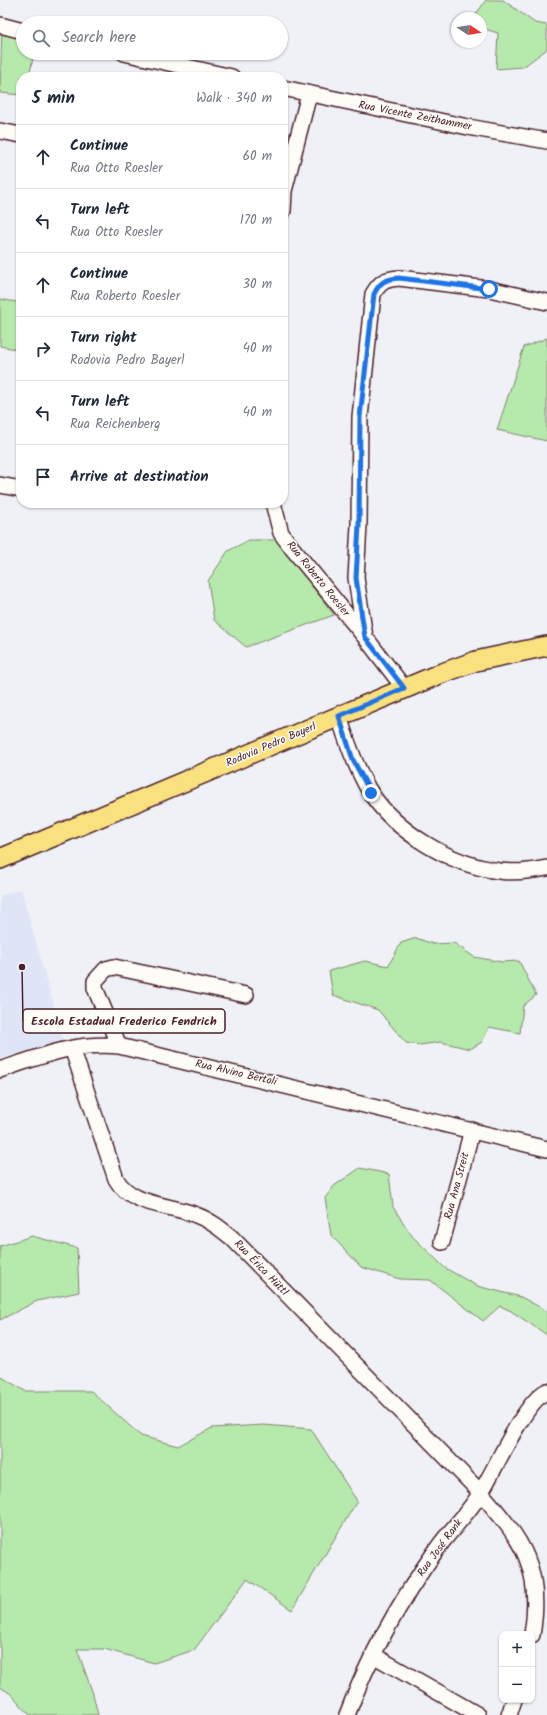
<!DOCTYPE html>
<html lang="en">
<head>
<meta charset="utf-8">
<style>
	body { margin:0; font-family:Kalam,sans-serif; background:#f2f2f3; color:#1f2937 }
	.controls { position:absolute; right:12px; bottom:12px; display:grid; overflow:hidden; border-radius:8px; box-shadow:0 1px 3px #0004 }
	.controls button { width:36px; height:36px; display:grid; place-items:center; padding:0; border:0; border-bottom:1px solid #e0e1e3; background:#fff; color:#1f2937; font:20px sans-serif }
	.compass { position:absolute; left:451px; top:12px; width:36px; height:36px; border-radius:50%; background:#fff; box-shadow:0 1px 3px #0004; rotate:102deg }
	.stop { position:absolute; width:12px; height:12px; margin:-9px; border:3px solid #1a73e8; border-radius:50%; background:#fff }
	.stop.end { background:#1a73e8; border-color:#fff; box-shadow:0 1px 4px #0008 }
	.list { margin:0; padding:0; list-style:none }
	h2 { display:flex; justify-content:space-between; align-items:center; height:52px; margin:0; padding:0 16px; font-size:17px }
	h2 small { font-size:13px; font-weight:400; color:#747a83 }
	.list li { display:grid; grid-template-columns:26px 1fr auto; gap:12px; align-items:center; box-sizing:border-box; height:64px; padding:0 16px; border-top:1px solid #e0e1e3 }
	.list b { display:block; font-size:15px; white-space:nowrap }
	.list p { margin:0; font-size:13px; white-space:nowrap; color:#747a83 }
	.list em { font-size:13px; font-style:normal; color:#747a83 }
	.icon { flex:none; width:22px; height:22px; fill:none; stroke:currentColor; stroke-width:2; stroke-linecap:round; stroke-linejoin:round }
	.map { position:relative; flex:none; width:547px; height:1715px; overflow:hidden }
	.search { position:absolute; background:#fff; box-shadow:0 1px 3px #0004; left:16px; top:16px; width:272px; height:44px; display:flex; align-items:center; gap:10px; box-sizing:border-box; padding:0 14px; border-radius:22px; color:#747a83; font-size:15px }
	.panel { position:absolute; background:#fff; box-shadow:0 1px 3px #0004; left:16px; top:72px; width:272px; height:436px; border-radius:16px }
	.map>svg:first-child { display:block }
	.built { fill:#dfe4f7 }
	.green { fill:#b6eaac; stroke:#80846c }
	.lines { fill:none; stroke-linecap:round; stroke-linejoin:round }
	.minor-casing { stroke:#4a1f2b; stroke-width:18 }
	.major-casing { stroke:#4a1f2b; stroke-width:22 }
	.minor { stroke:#fdfcf7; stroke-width:15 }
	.major { stroke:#fae180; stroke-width:19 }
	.route { stroke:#1a73e8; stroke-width:5 }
	.labels { text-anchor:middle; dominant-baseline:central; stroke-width:3; stroke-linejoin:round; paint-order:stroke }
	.street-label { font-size:11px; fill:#4a1f2b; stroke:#fdfcf7 }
	.leader { fill:none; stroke:#4a1f2b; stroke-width:1.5 }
	.callout-dot { fill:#4a1f2b; stroke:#fdfcf7; stroke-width:1.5 }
	.callout { fill:#fdfcf7; stroke:#4a1f2b; stroke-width:1.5 }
	.callout-label { font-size:12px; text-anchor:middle; font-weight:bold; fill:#4a1f2b }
</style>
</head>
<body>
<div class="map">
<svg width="547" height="1715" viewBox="0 0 547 1715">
	<rect width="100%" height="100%" fill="#eff1f7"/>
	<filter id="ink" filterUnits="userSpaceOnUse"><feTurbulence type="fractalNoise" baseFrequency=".025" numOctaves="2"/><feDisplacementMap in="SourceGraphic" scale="8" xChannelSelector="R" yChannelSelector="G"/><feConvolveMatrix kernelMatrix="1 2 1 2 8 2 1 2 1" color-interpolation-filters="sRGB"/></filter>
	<g filter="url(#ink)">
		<!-- built -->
		<path class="built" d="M21,889L63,1039L0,1059V896Z"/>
		<!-- green -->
		<path class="green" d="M486,0H503L535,23L547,25V49L523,67L496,69L498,33L488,30L481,24V18L474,17Z
			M2,26L23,31V53H34L29,77H21V95L0,93Z
			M0,299L21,303V350L0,346Z
			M547,338V441L497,430L524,347Z
			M249,540H277L334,615L246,647L214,620L208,581L228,551Z
			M416,938L433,944L454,943L474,957L502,962L519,961L536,995L523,1006L520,1033L489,1027L482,1042L470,1049L441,1042L420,1045L406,1043L378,1010L333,995L329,971L365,961L388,966L401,943Z
			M360,1168L389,1174L393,1207L412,1236L445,1268L477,1286L521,1297L547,1311V1335L511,1311L500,1306L483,1321L430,1280L400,1279L361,1267L331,1235L325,1198L334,1186Z
			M32,1236L77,1248L79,1292L37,1301L0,1320V1246Z
			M0,1376L25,1391H91L141,1436L178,1446L212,1428L264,1425L311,1429L357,1501L292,1610L247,1579L194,1650L154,1663L104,1649H77L93,1694L98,1715H30L11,1694L0,1687Z"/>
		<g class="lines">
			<!-- minor casing -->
			<g class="minor-casing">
				<path id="minor" d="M0,25L23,31
					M124,53L232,77
					M283,88L468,127L547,141
					M0,131L21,135
					M283,211L284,191L309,94
					M0,485L21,489
					M273,503L281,533L292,548L365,637L404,688
					M365,637L356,578L359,525L360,417L373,294C380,282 385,279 399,278L489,289L547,302
					M339,716C347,743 356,768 370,792C396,832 451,865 499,871C514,873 532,871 547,868
					M119,1046L95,988V981L106,969L114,967L246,995
					M72,1048L116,1179C131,1206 169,1204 196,1215C210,1220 221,1229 232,1238L481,1493C523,1541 543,1568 532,1635
					M0,1070C42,1056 74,1042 119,1046L547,1149
					M442,1242L472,1130
					M373,1655L478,1715
					M347,1715C369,1656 400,1601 437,1549C450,1530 469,1513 481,1492C496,1468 524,1402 547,1391
					M509,1715L514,1700"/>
			</g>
			<!-- major casing -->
			<g class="major-casing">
				<path id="major" d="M0,859L437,675L476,661L547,646"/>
			</g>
			<!-- minor -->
			<use href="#minor" class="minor"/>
			<!-- major -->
			<use href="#major" class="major"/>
		</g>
	</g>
	<g class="lines" filter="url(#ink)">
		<!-- route -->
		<path class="route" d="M371,793L353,760L339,716L404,688L365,637L356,578L359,525L360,417L374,294C380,282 385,279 399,278L489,289"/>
	</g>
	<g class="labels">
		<!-- street labels -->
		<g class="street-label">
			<text transform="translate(415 116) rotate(11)">Rua Vicente Zeithammer</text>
			<text transform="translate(318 579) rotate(51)">Rua Roberto Roesler</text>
			<text transform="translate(271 745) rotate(-23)">Rodovia Pedro Bayerl</text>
			<text transform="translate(236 1073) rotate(13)">Rua Alvino Bertoli</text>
			<text transform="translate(457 1186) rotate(-75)">Rua Ana Streit</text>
			<text transform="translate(261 1268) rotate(46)">Rua Érica Hüttl</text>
			<text transform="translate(440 1548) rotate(-54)">Rua José Rank</text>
		</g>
	</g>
	<!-- callouts -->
	<path class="leader" d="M22 967L23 1021"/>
	<circle class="callout-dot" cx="22" cy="967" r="4"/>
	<rect class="callout" x="23" y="1009" width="202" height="24" rx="4"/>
	<g class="callout-label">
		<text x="124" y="1025">Escola Estadual Frederico Fendrich</text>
	</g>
</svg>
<div class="controls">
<button>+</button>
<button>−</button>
</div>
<svg class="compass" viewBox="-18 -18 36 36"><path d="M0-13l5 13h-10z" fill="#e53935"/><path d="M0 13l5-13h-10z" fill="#747a83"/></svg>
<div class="stop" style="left:489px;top:289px"></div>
<div class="stop end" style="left:371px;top:793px"></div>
<div class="search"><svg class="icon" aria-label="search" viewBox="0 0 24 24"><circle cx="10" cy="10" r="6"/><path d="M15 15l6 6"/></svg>Search here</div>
<section class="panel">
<h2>5 min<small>Walk · 340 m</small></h2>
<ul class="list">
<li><svg class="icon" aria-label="ahead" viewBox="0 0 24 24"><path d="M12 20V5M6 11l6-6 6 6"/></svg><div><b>Continue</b><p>Rua Otto Roesler</p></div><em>60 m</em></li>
<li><svg class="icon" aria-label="left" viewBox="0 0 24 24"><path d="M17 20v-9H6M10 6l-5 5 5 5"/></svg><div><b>Turn left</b><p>Rua Otto Roesler</p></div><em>170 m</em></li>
<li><svg class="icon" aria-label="ahead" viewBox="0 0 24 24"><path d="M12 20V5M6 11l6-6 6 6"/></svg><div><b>Continue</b><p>Rua Roberto Roesler</p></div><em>30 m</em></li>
<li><svg class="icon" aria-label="right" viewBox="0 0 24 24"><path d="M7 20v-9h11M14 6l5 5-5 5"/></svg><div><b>Turn right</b><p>Rodovia Pedro Bayerl</p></div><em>40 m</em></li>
<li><svg class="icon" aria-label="left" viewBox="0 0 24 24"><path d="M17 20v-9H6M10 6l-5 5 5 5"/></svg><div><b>Turn left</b><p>Rua Reichenberg</p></div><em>40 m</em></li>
<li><svg class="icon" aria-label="arrive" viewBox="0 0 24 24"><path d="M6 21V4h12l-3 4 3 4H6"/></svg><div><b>Arrive at destination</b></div></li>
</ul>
</section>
</div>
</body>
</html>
